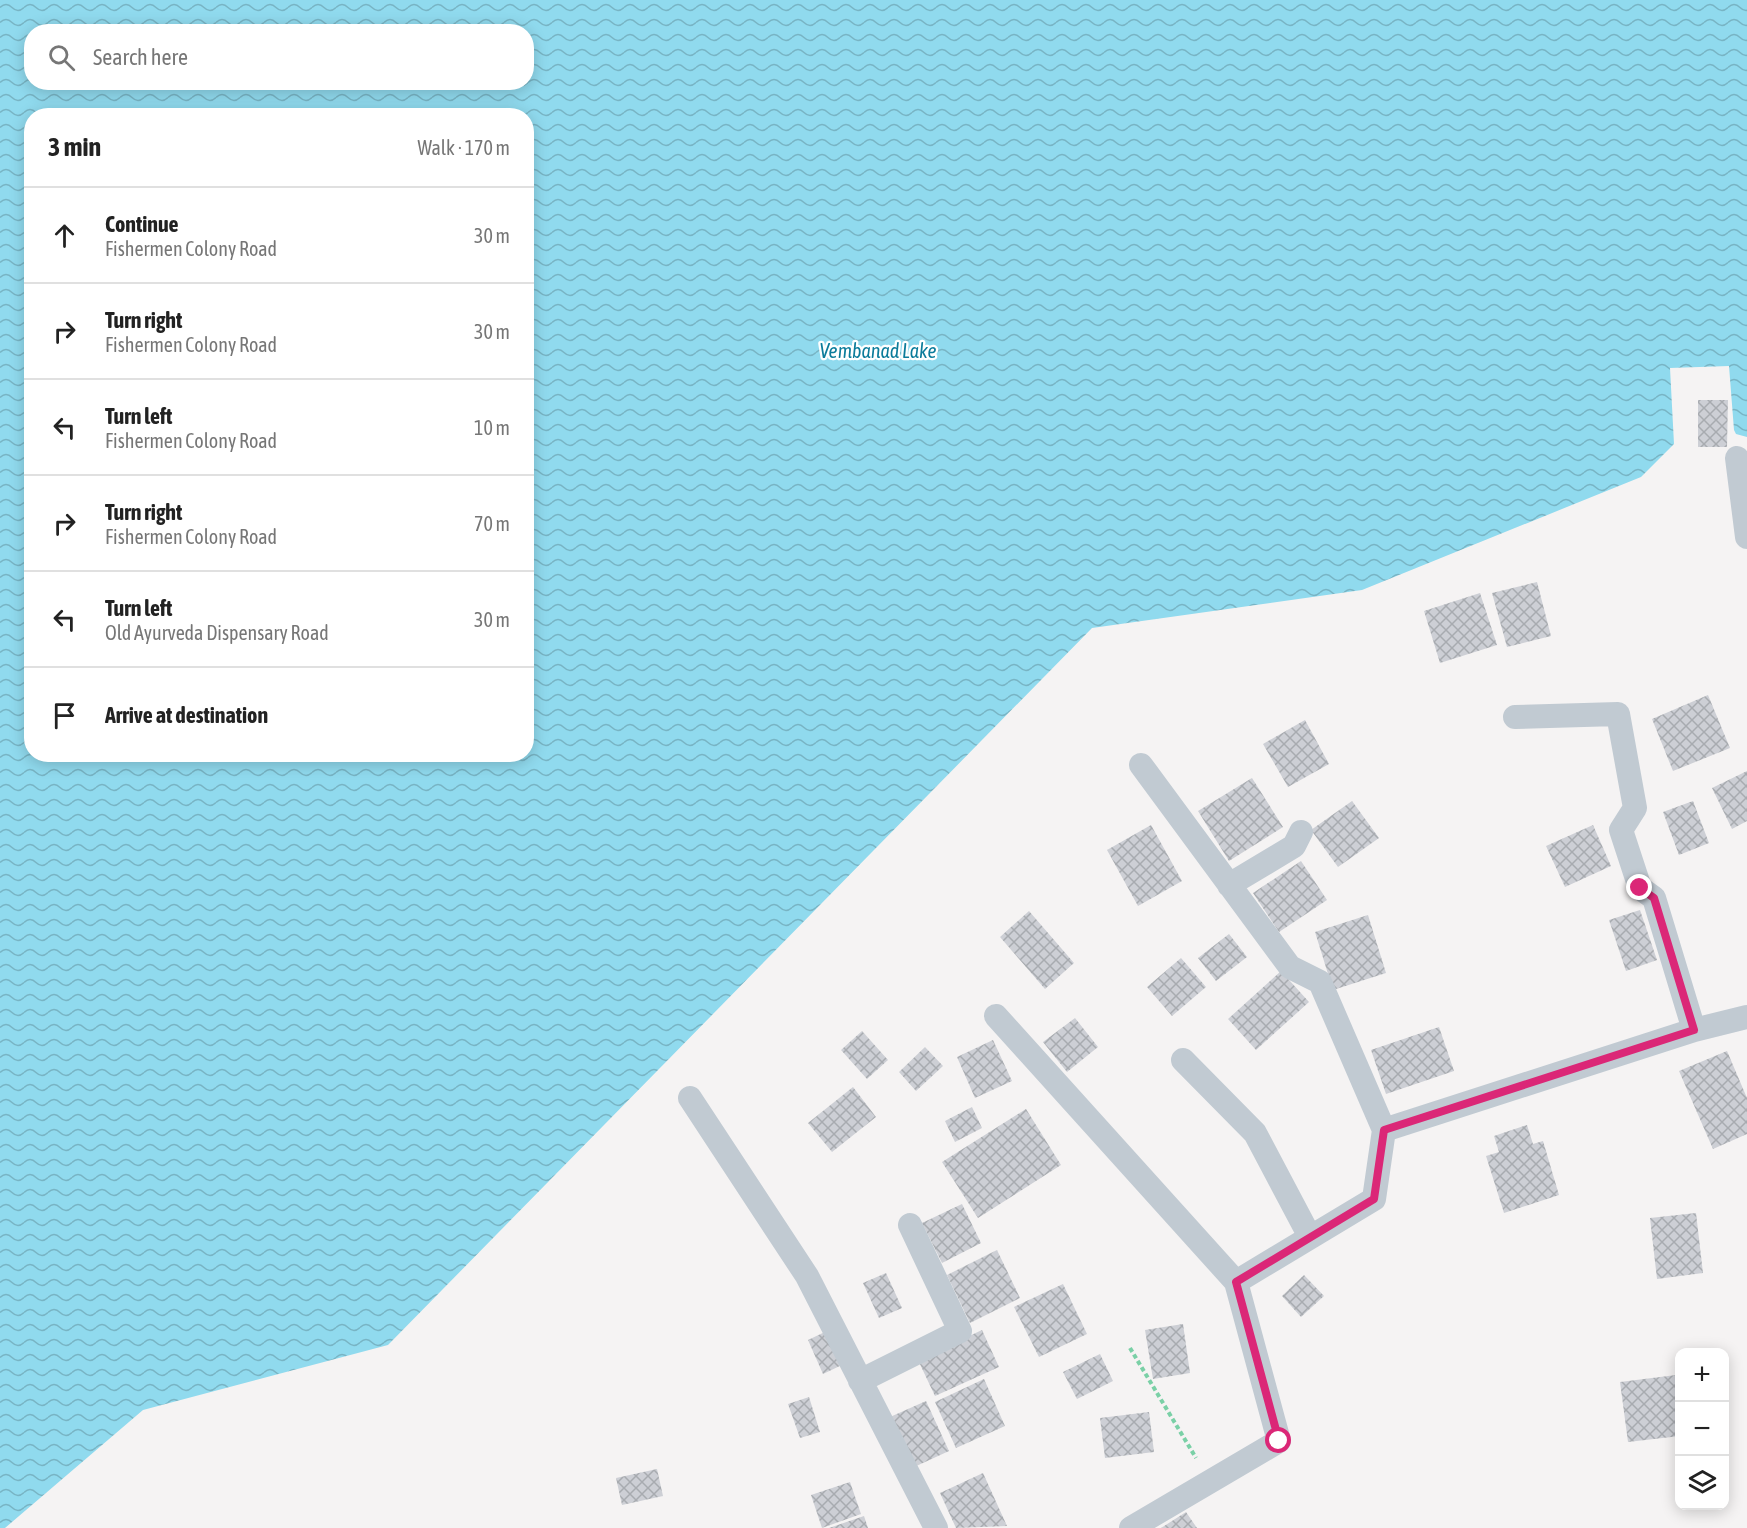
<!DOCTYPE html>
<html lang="en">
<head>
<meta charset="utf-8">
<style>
	body { margin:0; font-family:"Asap Condensed",sans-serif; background:#f2f2f2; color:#222 }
	.controls { position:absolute; right:18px; bottom:18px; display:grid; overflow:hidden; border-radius:12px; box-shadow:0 3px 15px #0003 }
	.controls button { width:54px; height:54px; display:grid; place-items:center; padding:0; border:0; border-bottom:2px solid #e0e0e0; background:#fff; color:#222; font:30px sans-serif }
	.stop { position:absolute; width:18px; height:18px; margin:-14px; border:4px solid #db2777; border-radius:50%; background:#fff }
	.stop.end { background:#db2777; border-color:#fff; box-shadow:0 2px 6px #0008 }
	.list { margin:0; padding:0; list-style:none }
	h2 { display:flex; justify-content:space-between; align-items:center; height:78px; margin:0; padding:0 24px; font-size:26px }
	h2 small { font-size:20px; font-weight:400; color:#767676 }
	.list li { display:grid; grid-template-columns:39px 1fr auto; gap:18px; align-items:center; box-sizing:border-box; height:96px; padding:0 24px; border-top:2px solid #e0e0e0 }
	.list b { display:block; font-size:22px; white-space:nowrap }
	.list p { margin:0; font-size:20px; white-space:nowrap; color:#767676 }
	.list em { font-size:20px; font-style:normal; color:#767676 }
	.icon { flex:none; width:33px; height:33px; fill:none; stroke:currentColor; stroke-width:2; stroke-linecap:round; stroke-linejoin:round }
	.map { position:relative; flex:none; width:1747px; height:1528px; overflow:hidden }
	.search { position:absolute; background:#fff; box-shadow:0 3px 15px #0003; left:24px; top:24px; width:510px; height:66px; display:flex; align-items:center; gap:15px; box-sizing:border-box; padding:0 21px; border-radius:24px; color:#767676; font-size:22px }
	.panel { position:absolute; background:#fff; box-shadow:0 3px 15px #0003; left:24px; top:108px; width:510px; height:654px; border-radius:24px }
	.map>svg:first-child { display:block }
	.water { fill:url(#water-waves); fill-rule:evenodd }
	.building { fill:url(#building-cross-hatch) }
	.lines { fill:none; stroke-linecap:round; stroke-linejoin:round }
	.path { stroke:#7ad0a6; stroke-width:4; stroke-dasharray:4.5 3; stroke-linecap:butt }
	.minor { stroke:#c1cad2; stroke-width:24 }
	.route { stroke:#db2777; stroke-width:8 }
	.labels { text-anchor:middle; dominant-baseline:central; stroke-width:4.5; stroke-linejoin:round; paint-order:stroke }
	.water-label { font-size:20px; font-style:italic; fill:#0c7c9b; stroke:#fff }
</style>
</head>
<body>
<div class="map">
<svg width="1747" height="1528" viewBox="0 0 1747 1528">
	<defs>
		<pattern id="water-waves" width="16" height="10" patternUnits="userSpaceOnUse" patternTransform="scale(1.5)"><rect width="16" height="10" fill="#90daee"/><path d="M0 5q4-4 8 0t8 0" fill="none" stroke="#78b4c4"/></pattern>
		<pattern id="building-cross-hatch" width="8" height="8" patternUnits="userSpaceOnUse" patternTransform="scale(1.5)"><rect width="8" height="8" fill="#cdcfd5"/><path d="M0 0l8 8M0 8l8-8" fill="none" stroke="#a8abb0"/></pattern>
	</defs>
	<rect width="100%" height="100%" fill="#f5f3f3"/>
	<!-- water -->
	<path class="water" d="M0,0H1747V437L1736,434L1734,430L1729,366L1670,368L1674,444L1641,477L1362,590L1092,628L388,1345L143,1410L5,1528H0ZM32,32H526V82H32ZM32,116H526V754H32Z"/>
	<!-- building -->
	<path class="building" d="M1698,400H1728L1727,447H1698Z
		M1537,582L1551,636L1507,647L1492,593Z
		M1480,593L1497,645L1440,663L1424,611Z
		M1708,695L1730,748L1673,771L1652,719Z
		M1305,720L1329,764L1288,787L1263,744Z
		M1747,771V821L1732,829L1712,788Z
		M1252,778L1283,827L1229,861L1198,811Z
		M1352,801L1379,838L1338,867L1311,830Z
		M1693,801L1709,843L1679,855L1663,812Z
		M1151,825L1182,881L1138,906L1107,850Z
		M1593,825L1611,866L1565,887L1546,846Z
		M1301,861L1327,900L1279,932L1253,893Z
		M1640,910L1657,960L1626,971L1609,920Z
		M1029,911L1074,963L1045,989L1000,937Z
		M1368,915L1386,973L1333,990L1315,932Z
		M1229,934L1247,957L1216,981L1198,958Z
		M1181,958L1206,987L1172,1016L1147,987Z
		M1281,971L1309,1002L1256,1050L1228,1019Z
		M1075,1018L1098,1047L1067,1072L1043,1042Z
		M1439,1027L1454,1071L1386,1094L1371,1050Z
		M862,1031L888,1060L867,1079L841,1050Z
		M993,1040L1012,1081L975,1098L957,1057Z
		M925,1047L943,1066L916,1091L899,1072Z
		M1727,1051L1747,1098V1134L1713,1149L1679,1071Z
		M853,1087L876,1117L832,1152L808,1123Z
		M972,1107L982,1128L955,1142L945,1121Z
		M1026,1109L1061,1165L978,1218L942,1162Z
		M1527,1125L1533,1144L1543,1141L1559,1195L1504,1213L1486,1156L1499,1152L1494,1136Z
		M962,1204L981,1243L942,1263L922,1223Z
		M1696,1213L1703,1273L1657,1279L1650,1218Z
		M997,1250L1020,1298L970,1323L947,1275Z
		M886,1273L902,1308L879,1318L863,1283Z
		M1304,1275L1324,1296L1301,1317L1282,1296Z
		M1063,1284L1087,1334L1039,1357L1014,1307Z
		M1183,1324L1190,1373L1153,1379L1145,1330Z
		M829,1330L844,1364L823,1374L808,1340Z
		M982,1330L999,1367L935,1396L918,1360Z
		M1100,1354L1113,1381L1077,1399L1063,1372Z
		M1676,1375L1680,1436L1628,1442L1620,1382Z
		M984,1379L1005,1426L956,1448L935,1402Z
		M809,1397L820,1432L800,1438L788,1404Z
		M926,1401L949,1451L912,1468L890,1417Z
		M1149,1412L1154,1452L1105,1458L1100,1418Z
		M657,1469L663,1496L622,1505L616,1478Z
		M983,1473L1007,1526L956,1528L940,1493Z
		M850,1482L861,1514L822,1528L811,1495Z
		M1186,1512L1197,1528H1161Z
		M864,1516L868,1528H829Z"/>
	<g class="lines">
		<!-- path -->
		<path class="path" d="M1130,1348L1196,1458"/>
		<!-- minor -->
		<path class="minor" d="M1737,458L1747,537
			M1515,717L1618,714L1635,808L1621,830L1640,888L1654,898L1694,1030
			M1141,765L1290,967L1320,982L1384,1130
			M1229,885L1294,846L1301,832
			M996,1016L1236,1282
			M1183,1060L1255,1133L1310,1237
			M690,1098L807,1276L936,1528
			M860,1381L960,1331L910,1225
			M1131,1528L1279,1441L1236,1282L1374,1199L1384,1130L1694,1030L1747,1017"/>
	</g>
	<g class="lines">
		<!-- route -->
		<path class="route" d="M1279,1441L1236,1282L1374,1199L1384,1130L1694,1030L1654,898L1640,888"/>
	</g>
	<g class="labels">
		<!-- water labels -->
		<g class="water-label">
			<text x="878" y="350">Vembanad Lake</text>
		</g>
	</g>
</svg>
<div class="controls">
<button>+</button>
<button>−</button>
<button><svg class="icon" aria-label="layers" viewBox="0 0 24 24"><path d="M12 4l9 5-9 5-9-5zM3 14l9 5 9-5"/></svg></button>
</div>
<div class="stop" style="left:1279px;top:1441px"></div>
<div class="stop end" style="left:1640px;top:888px"></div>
<div class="search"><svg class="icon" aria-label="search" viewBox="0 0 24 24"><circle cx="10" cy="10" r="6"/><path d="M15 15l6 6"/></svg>Search here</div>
<section class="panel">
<h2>3 min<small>Walk · 170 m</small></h2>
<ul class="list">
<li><svg class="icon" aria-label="ahead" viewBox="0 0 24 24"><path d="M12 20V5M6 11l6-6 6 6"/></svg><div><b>Continue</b><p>Fishermen Colony Road</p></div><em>30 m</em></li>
<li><svg class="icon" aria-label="right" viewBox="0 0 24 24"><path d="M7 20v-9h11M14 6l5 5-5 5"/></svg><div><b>Turn right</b><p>Fishermen Colony Road</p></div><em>30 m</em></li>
<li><svg class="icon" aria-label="left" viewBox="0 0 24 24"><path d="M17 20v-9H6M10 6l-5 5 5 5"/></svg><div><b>Turn left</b><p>Fishermen Colony Road</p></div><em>10 m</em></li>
<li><svg class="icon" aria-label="right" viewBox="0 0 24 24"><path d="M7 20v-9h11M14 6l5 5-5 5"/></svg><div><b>Turn right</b><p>Fishermen Colony Road</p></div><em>70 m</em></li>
<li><svg class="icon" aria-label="left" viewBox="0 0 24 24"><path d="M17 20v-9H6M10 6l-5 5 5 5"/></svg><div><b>Turn left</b><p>Old Ayurveda Dispensary Road</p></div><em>30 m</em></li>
<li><svg class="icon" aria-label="arrive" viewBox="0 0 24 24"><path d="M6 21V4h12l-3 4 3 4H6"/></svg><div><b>Arrive at destination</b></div></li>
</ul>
</section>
</div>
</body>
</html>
